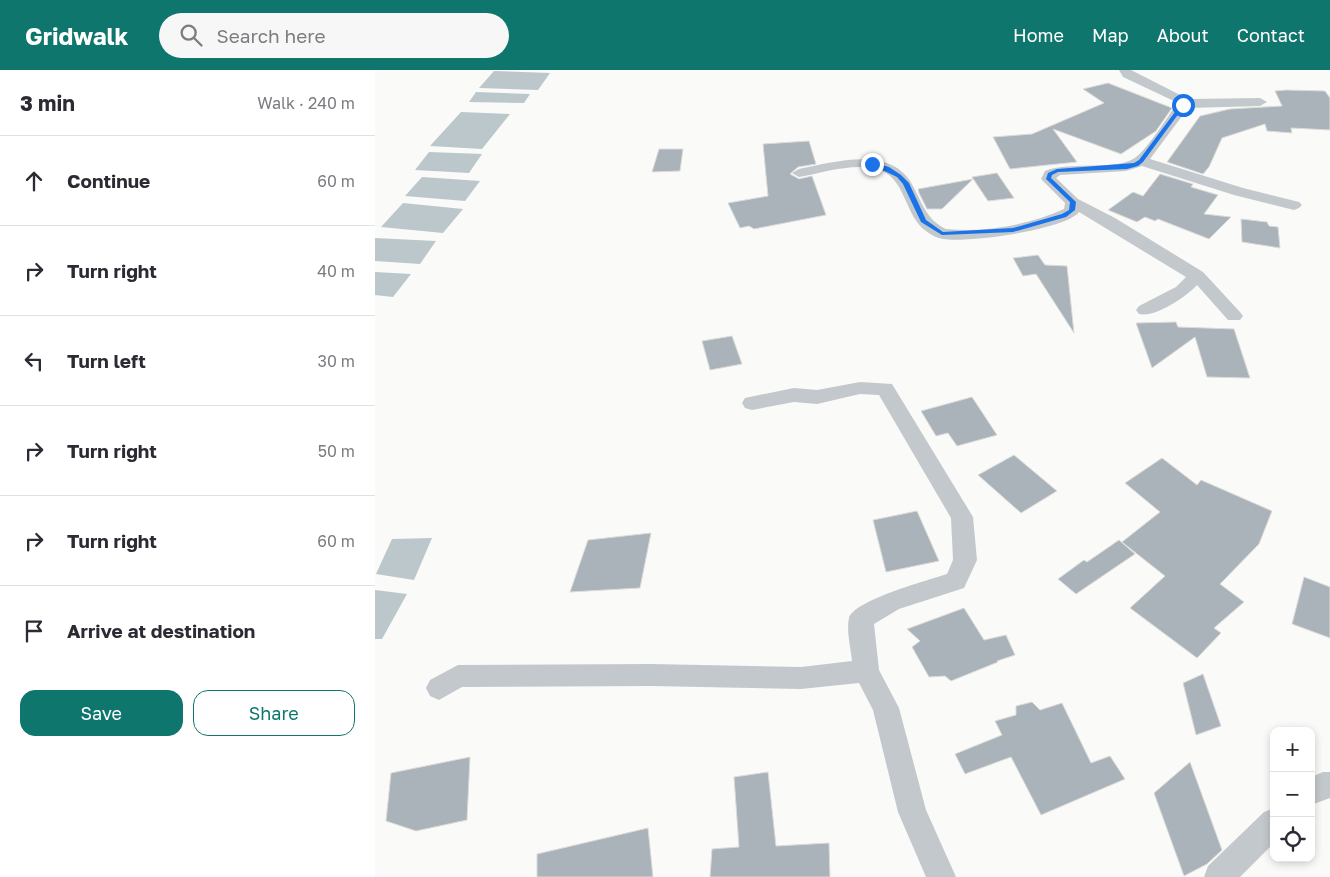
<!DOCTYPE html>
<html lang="en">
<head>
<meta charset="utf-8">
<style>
	body { margin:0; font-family:"Golos Text",sans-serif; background:#f7f7f7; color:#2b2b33 }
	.controls { position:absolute; right:15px; bottom:15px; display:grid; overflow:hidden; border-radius:10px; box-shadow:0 2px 8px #0003 }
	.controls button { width:45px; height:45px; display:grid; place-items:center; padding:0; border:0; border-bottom:1px solid #e1e1e2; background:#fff; color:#2b2b33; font:25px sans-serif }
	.stop { position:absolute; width:15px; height:15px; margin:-11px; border:4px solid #1a73e8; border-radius:50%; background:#fff }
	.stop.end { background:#1a73e8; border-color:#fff; box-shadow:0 1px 5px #0008 }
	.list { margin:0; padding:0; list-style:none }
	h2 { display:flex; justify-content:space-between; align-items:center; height:65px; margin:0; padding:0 20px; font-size:21px }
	h2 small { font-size:16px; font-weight:400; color:#7c7c81 }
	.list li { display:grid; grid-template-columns:32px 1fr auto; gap:15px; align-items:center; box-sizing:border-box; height:90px; padding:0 20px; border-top:1px solid #e1e1e2 }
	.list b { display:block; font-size:19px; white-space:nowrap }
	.list em { font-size:16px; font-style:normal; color:#7c7c81 }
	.actions { display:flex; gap:10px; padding:15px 20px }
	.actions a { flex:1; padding:11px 0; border:1px solid #0f766e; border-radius:15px; text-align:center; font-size:18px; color:#0f766e }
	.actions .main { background:#0f766e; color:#fff }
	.icon { flex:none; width:28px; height:28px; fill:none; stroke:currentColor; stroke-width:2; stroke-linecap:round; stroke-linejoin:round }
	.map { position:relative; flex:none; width:955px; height:807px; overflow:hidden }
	header { display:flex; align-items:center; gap:30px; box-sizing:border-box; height:70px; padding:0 25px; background:#0f766e; color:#fff }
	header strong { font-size:24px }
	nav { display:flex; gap:28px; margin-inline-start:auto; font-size:18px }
	.search { width:350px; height:45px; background:#f7f7f7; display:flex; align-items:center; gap:12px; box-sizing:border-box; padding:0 18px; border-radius:28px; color:#7c7c81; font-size:19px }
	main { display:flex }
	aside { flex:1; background:#fff }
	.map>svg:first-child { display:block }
	.water { fill:#bbc7cb }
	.building { fill:#aab3b9; stroke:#dcdcda }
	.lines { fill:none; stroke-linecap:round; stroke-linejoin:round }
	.minor { fill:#c3c8cc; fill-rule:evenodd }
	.route { fill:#1a73e8 }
</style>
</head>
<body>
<header>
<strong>Gridwalk</strong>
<div class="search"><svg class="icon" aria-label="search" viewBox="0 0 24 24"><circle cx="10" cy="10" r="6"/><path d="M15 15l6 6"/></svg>Search here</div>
<nav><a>Home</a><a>Map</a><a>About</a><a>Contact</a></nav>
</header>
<main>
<aside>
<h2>3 min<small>Walk · 240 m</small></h2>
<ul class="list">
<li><svg class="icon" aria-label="ahead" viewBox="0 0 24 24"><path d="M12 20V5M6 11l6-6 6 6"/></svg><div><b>Continue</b></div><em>60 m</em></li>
<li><svg class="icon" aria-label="right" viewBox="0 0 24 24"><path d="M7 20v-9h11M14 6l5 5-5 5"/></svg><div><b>Turn right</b></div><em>40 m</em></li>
<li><svg class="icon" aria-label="left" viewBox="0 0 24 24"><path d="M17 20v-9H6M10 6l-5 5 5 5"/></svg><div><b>Turn left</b></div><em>30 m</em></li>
<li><svg class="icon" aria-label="right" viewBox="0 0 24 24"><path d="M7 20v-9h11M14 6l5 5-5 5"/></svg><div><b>Turn right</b></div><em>50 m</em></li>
<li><svg class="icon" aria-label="right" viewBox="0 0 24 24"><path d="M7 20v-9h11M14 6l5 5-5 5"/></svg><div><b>Turn right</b></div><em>60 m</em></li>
<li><svg class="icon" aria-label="arrive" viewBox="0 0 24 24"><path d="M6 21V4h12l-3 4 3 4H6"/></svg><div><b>Arrive at destination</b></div></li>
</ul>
<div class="actions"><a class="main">Save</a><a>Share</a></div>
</aside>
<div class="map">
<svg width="955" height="807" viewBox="0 0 955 807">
	<rect width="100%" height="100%" fill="#fafaf8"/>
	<!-- water -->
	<path class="water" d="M119,1L175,3L163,20L104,18Z
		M101,22L155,24L149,33L94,32Z
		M86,42L135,44L107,79L55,76Z
		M54,82L107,84L94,103L40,100Z
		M47,107L105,111L90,131L30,126Z
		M28,133L88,139L68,163L6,157Z
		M0,168L61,171L45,194L0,191Z
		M0,202L36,204L18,227L0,225Z
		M57,468L39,510L1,504L17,469Z
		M0,520L32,524L7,569H0Z"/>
	<!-- building -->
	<path class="building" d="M733,13L797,38L781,61L746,84L678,59L702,92L635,99L618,67L657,64L729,33L708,19Z
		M911,20L950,21L955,28V60L916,58L917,63L892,61L890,54L847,68L834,97L828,104L792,92L825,46L855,39L907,36L900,21Z
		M434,71L441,94L423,97L415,104L424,109L437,106L451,145L379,159L374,156L365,158L353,133L393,126L388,74Z
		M284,79H308L305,101L277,102Z
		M622,103L639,128L613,131L597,107Z
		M785,104L818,114L816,117L843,125L829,144L856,147L834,169L783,149L780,151L770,147L762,152L733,140L758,122L768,126Z
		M598,109L567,139H552L544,123L543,119Z
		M866,149L892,152L894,156L903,157L905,178L867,172Z
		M663,185L670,195L692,196L699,263L661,204L648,206L638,188Z
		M801,252L803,257L859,259L875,308L832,307L820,267L777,298L761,253Z
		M357,266L367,294L335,300L327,271Z
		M597,327L622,365L582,376L573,363L561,366L546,341Z
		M639,385L682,421L646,443L603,405Z
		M787,388L822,415L826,410L897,441L884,474L845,514L869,532L839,558L846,563L822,588L755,538L790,506L747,472L785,442L750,413Z
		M542,441L564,491L511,502L498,450Z
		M276,463L265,518L195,522L213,470Z
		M744,470L760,484L701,524L683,509L709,490L712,492Z
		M929,507L955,517V568L917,554Z
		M589,538L609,570L631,565L640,585L622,591L623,592L576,611L570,606L554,607L537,577L545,571L532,559Z
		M828,604L846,656L821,665L808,613Z
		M657,632L665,640L687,633L716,693L735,686L750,709L666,745L636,687L590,704L580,684L627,665L620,651L641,645V636Z
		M95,687L92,750L41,761L11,751L16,703Z
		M815,692L847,780L832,794L809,806L779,723Z
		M393,702L401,776L454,773L455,807H335L337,779L364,777L359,707Z
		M273,758L278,807H162V784Z"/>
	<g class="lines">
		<!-- minor -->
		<path class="minor" d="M744,0H756L813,29L885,28L892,32L885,36L813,38L775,89L868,118L924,132L927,135L924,138L919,140L859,125L767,96L751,101L685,105L681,108L703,129L740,148L828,202L865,242L868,246L865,250H853L822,215C811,227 780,248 764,244L761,240L764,236L801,217L811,207L704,142C690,160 592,173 568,169C562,168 556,165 551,161C530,146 531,111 507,101C482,91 449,103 424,107L417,103L424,99C461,92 518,74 539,118C548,135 552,150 571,159C609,163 654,155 689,139L690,133L666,109L670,101C693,91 745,101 761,87C774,77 791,49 801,35V32L748,7Z
			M485,312L517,314L598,447L602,490L589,518L524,539L499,554L504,600L524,638L551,740L581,807H551L523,742L498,640L484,613L426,619L276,616L87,617L64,630L55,626L51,618L55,610L83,595L276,594L426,597L477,591C476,579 471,560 474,548C479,530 554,510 572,504L578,490L576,448L504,325L485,324L442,334L419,332L377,340L370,338L367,333L370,328L419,318L442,320Z
			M948,702H955V728L936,735V707Z
			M899,738V773L865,807H829L833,796L889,742Z"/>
	</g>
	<!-- route -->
	<path class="route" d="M806,34L810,35L768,92L763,96L752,99L683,102L677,105L676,108L701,132L700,140L691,147L638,162L567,165L546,152L528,114L522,107L495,94L497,92L514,97L526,105L534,113L551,150L568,162L638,158L687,144L694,140L695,132L671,109L673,103L682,99L759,93L764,90Z"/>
</svg>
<div class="controls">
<button>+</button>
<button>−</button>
<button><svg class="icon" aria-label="locate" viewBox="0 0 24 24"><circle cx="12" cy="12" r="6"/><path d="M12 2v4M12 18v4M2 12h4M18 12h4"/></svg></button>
</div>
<div class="stop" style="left:808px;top:35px"></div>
<div class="stop end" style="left:497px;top:94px"></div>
</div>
</main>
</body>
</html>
